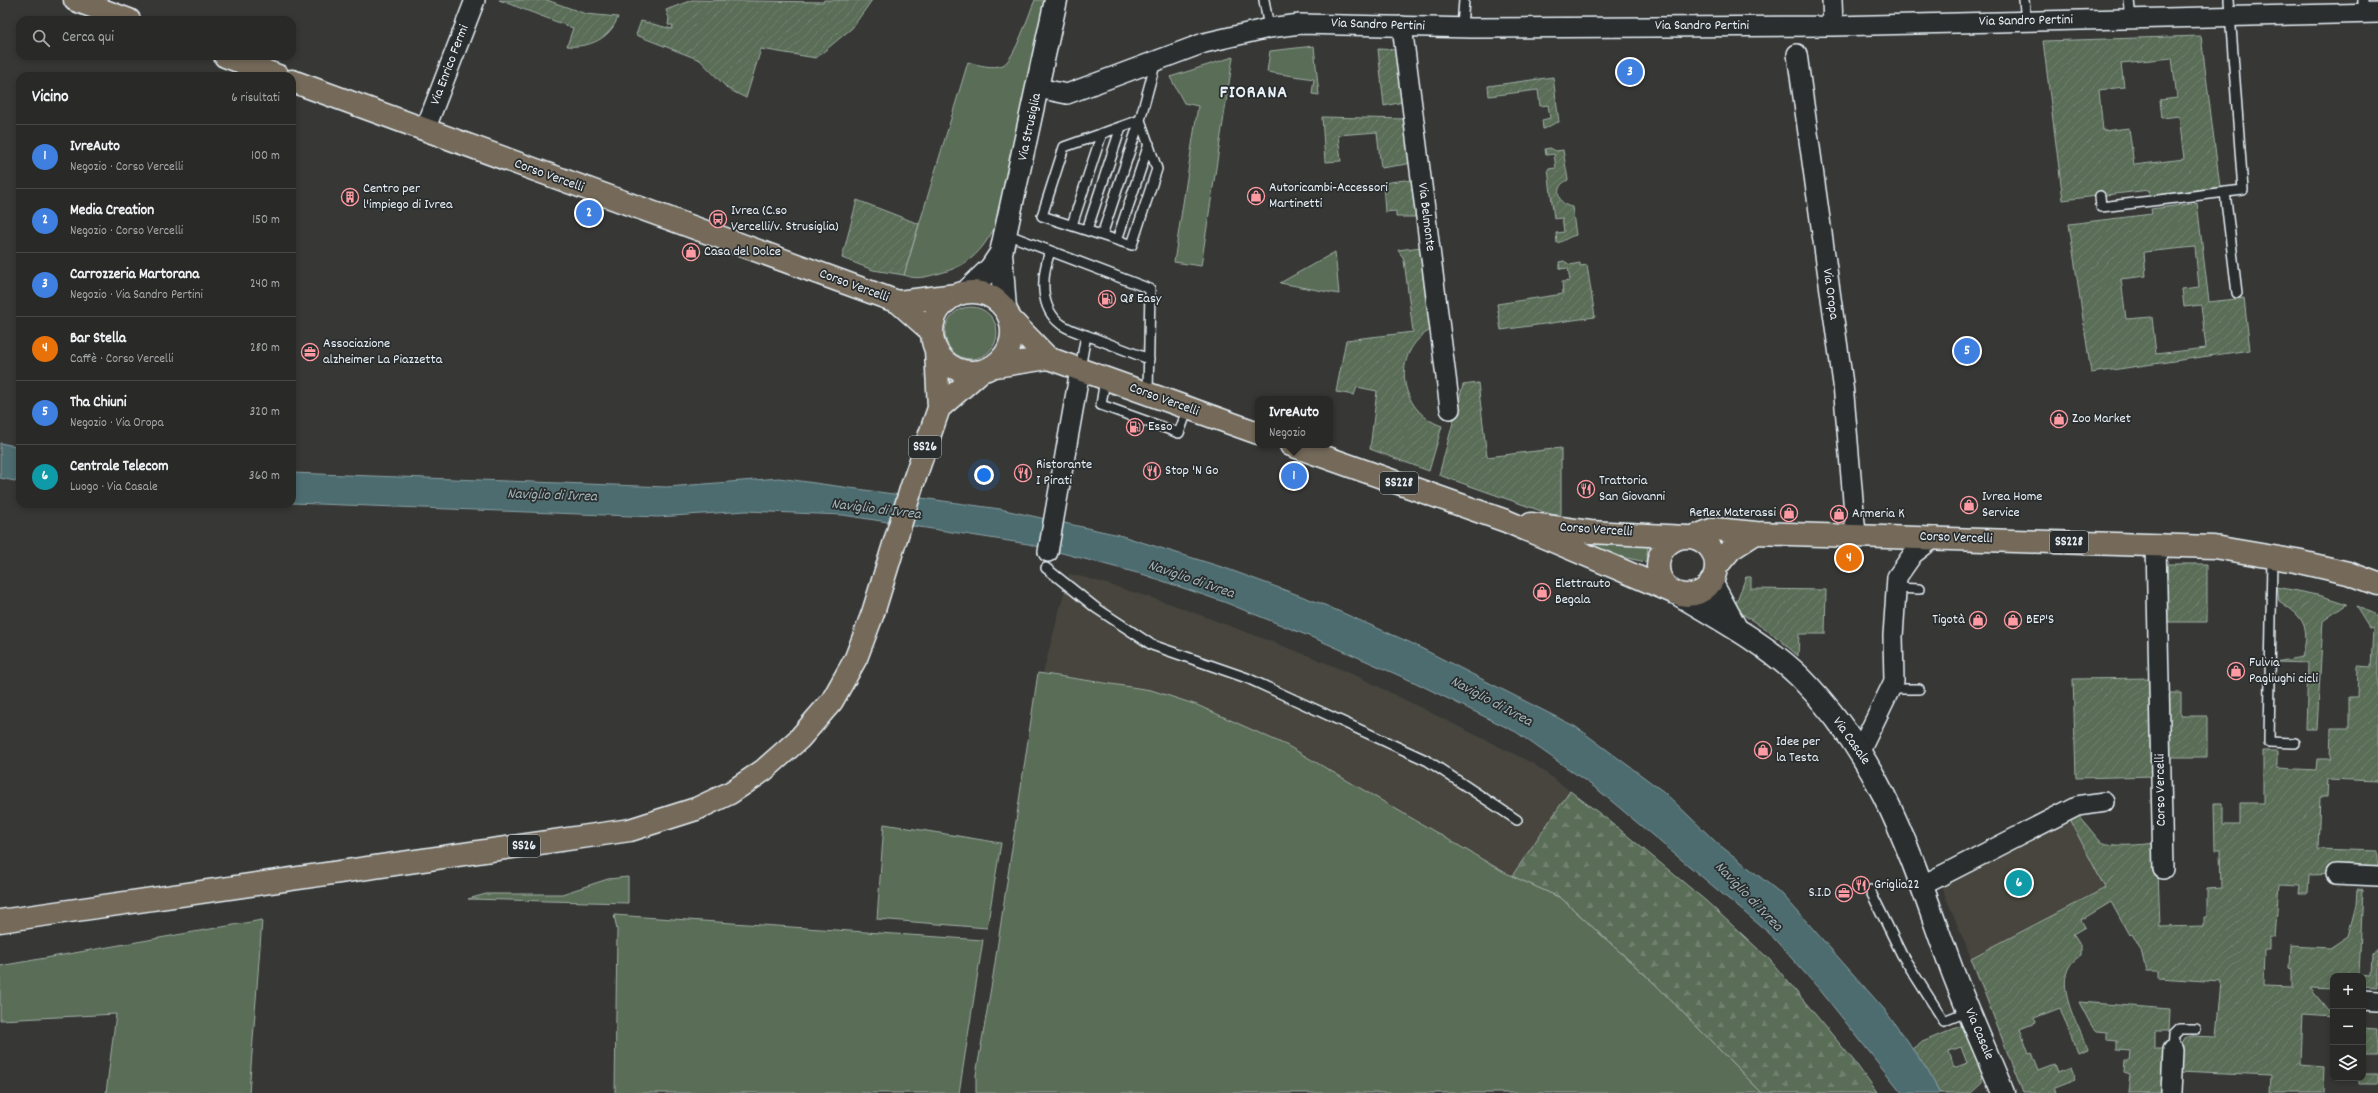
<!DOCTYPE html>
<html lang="it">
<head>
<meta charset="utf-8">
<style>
	body { margin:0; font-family:Dekko,sans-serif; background:#313230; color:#f1f3f6 }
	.controls { position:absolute; right:12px; bottom:12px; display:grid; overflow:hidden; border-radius:8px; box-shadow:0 2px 6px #0003 }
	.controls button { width:36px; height:36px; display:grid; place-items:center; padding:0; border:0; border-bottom:1px solid #454645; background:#292a28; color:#f1f3f6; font:20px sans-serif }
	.you { position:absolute; left:984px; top:475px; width:14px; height:14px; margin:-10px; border:3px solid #fff; border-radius:50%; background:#1a73e8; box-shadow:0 0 0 6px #1a73e833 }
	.badge { display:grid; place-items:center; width:26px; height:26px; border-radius:50%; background:#ea580c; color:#fff; font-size:13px; font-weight:700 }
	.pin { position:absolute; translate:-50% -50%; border:2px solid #fff; box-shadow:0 1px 4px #0006 }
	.popup { position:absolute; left:1255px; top:396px; width:78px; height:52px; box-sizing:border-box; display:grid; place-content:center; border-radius:8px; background:#292a28; filter:drop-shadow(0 1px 3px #0005); font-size:13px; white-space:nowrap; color:#a5a7a8 }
	.popup b { font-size:15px; color:#f1f3f6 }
	.popup::after { content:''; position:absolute; left:50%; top:100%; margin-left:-8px; border:8px solid transparent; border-top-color:#292a28 }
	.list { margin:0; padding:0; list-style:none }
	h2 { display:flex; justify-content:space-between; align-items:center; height:52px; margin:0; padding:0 16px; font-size:17px }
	h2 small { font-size:13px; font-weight:400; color:#a5a7a8 }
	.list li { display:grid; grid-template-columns:26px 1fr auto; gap:12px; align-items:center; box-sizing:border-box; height:64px; padding:0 16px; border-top:1px solid #454645 }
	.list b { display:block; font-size:15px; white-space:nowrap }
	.list p { margin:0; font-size:13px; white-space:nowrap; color:#a5a7a8 }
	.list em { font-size:13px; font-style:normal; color:#a5a7a8 }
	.icon { flex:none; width:22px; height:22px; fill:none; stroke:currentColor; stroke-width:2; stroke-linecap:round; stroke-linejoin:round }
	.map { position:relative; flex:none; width:2378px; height:1093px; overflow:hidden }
	.search { position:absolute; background:#292a28; box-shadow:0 2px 6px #0003; left:16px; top:16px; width:280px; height:44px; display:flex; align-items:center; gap:10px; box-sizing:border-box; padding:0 14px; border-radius:12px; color:#a5a7a8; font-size:15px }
	.panel { position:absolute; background:#292a28; box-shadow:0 2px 6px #0003; left:16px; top:72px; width:280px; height:436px; border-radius:12px }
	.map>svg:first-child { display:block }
	.built { fill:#47453e }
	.green { fill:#5a6d57; stroke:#a1afa8 }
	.forest { fill:url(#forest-firs); stroke:#a1afa8 }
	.garden { fill:url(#garden-furrows); stroke:#a1afa8; fill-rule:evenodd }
	.water { fill:#4d6c6f; stroke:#8ba1a6 }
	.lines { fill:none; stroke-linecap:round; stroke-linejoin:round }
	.lane-casing { stroke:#e8f1f8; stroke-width:12 }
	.street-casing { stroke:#e8f1f8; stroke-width:22 }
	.secondary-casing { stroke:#e8f1f8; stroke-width:25 }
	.primary-casing { stroke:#e8f1f8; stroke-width:25 }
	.lane { stroke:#2a2d2e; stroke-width:9 }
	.street { stroke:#2a2d2e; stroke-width:19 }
	.secondary { stroke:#2a2d2e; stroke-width:22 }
	.primary { stroke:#746a5a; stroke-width:22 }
	.labels { text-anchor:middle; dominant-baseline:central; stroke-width:3.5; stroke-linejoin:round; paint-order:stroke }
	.shield { fill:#2a2d2e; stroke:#afb6bb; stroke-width:1 }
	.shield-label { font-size:13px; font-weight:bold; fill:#e8f1f8 }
	.street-label { font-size:14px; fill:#e8f1f8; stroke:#2a2d2e }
	.poi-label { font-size:14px; fill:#e8f1f8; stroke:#2a2d2e; text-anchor:start }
	.water-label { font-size:15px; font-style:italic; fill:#a2b5ba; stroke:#2a2d2e }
	.district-label { font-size:18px; font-weight:bold; letter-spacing:1px; fill:#e8f1f8; stroke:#2a2d2e }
</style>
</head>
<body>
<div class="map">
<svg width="2378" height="1093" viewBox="0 0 2378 1093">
	<defs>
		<pattern id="forest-firs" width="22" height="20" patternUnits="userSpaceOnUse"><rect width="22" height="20" fill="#5a6d57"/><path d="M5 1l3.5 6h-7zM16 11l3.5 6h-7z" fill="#728270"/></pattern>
		<pattern id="garden-furrows" width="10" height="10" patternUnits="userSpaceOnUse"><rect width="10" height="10" fill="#5a6d57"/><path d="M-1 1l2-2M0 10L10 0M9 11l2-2" fill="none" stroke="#728270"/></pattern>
	</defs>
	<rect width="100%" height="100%" fill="#373835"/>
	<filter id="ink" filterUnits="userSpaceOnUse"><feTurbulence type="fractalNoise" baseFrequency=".025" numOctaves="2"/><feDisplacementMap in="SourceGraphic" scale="8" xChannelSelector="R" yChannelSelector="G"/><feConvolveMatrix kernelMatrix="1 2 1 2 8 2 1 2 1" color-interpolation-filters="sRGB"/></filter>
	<g filter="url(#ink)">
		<!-- built -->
		<path class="built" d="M1069,574L1091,579L1171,604L1312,657L1359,677L1534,764L1570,791L1512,876L1504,872L1288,746L1197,705L1151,690L1043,673Z
			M2068,816L2105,887L1971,958L1940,883Z"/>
		<!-- green -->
		<path class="green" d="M1035,0H1051L1000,218C983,249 973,265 937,274C925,277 916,280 904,275L968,62C978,65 993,69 1003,65C1015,59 1029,13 1035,0Z
			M1314,46L1319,95L1312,94L1314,79L1267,72L1270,51Z
			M1233,57L1201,266L1174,262L1198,106L1184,103L1170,77Z
			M1335,252L1339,294L1280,283Z
			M945 333a26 26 0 1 1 52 0a26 26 0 1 1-52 0Z
			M1590,539H1649L1646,562L1588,550Z
			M1038,673L1151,690L1197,705L1288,746L1504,872L1561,898L1655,984L1762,1093H976V1075L993,976Z
			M884,824L1001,843L987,928L877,919Z
			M628,877V903L468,899L486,894H562L608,879Z
			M614,915L983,940L959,1093H615L617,930Z
			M262,920L249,1093H106L116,1014L0,1020V966Z"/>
		<!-- forest -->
		<path class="forest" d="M1570,791L1612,823L1706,901L1770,960L1854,1061L1877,1093H1762L1655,984L1561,898L1512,876Z"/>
		<!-- garden -->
		<path class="garden" d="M499,0H547L586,14L618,17C610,39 589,48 567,46L573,28Z
			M692,0L823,2L824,0H872L852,28L816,58L761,49L746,98L728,89L700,60L636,35L641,21L672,29L673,25H668L669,18L666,10Z
			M2201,36L2220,187L2150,196L2149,190L2063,200L2043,41ZM2172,58L2177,98L2160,100L2162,118L2179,116L2184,159L2134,165L2129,128L2103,131L2099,90L2124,87L2121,63Z
			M1378,49L1397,50L1403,102L1384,106Z
			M1553,77L1559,122C1552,123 1549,128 1543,129L1542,120L1550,118L1548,105L1540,106L1538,90L1489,96L1488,86Z
			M1322,117L1406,119L1411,162L1407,164L1381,168L1377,132L1338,135L1341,161L1325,162Z
			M1550,148L1556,151L1563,150L1568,180C1553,186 1557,205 1572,207L1576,235C1567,237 1563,242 1557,243L1556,233L1564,232L1562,218L1554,219L1548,169L1556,168L1554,154L1546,155L1545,149Z
			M1405,180L1412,181L1416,217H1396V211L1385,212L1383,183Z
			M857,200L919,224L904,275L873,270L842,258Z
			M2197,203L2209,302L2244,298L2250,350L2091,373L2069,224L2152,214L2151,209ZM2195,247L2199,287L2182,289L2184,307L2201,305L2206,348L2156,354L2152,317L2126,319L2121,279L2146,276L2144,252Z
			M1421,247L1432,329C1389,352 1399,412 1442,426L1429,471L1370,449L1377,391L1357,387L1354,395L1336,392L1346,340L1413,332L1404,260L1398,250Z
			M1564,261L1570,265L1580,263V266L1587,265L1595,317L1501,330L1497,304L1563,294L1562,282L1570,281L1568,268L1560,269L1559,262Z
			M1478,383L1487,457L1561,448V514L1555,515L1544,512L1439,475L1463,385Z
			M2160,564H2207V622H2161Z
			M1746,577H1751V589L1826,590L1825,634H1799L1798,656L1778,638L1734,608Z
			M2277,587L2322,596L2347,604L2323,621L2317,729H2306L2308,663L2276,662L2302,657C2311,627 2304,617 2279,601Z
			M2356,607L2378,615V781L2328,779L2327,797H2320L2318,849L2378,851V873L2309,875L2308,893H2299L2300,885L2279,884L2275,937L2269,936V950H2264L2263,986L2292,987V969L2289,968L2290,946L2330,948L2348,936L2356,905L2357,890H2363L2359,974L2371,975L2372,953L2378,948V987L2363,986V976H2333V989L2310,988L2328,1010H2333V1017L2303,1015L2301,1063L2325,1065L2324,1093H2270L2271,1075L2179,1071L2180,1045L2184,1038L2192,1036L2216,1037L2221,982L2158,978V971H2146L2141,950L2132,934L2129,935L2111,902L2081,920L2085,927L2073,934L2080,945V956C2048,975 2077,1023 2087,1048L2077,1052L2060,1008L2034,1018L2035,1023L2020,1029L2029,1053L2032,1052L2039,1070L2055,1064L2058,1072L2070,1067L2075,1080L2054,1088L2056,1093H2023L1971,958L2105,888L2068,816L2075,812C2084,821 2091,831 2099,840C2108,849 2145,844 2157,843L2160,927L2204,926V917H2207V889L2221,888L2220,850H2215L2214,803H2223V825H2240V803H2263V751H2277V768L2316,770L2317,759H2330L2331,728H2349V697H2357L2358,666L2371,667L2373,629L2369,628Z
			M2152,678L2155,776L2076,778L2073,679Z
			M2163,693H2181V716H2207V757H2162Z
			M2079,1002L2170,1009L2169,1031H2155V1049H2168L2166,1093H2128L2130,1075L2124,1073L2125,1061H2129L2130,1051L2117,1050V1041L2107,1040V1032L2097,1031L2091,1025Z
			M1965,1024L1983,1063L1982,1083L1971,1093H1940L1912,1049L1920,1043ZM1961,1047L1967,1063L1954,1068L1949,1051Z
			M2363,1029L2378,1030V1055H2363Z
			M2363,1074H2378V1084H2359V1078H2363Z"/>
		<!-- water -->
		<path class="water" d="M0,443L20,447V482L0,478Z
			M292,473L667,487L779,478L1000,509L1119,535L1225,568L1320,603L1409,642L1576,727L1664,792L1717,843L1783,895L1884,1009L1928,1071L1940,1093H1902L1820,990L1769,933L1597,789L1516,732L1416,683L1321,641L1224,602L1145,575L1028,544L843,515L746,511L658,517L292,503Z"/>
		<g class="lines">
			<!-- lane casing -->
			<g class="lane-casing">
				<path id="lane" d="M1264,0L1269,28
					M2024,0L2026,22
					M2129,0L2131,19
					M2363,0V14
					M1462,27L1464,0
					M1140,120L1157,169L1132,245L1042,216L1064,147Z
					M2225,192L2237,293
					M2100,196L2101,207L2243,190L2229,0
					M1072,225L1102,133
					M1087,230L1121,127
					M1006,234L1150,289L1148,393
					M1102,235L1140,120L1156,61
					M1117,240L1149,144
					M1050,251C1042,275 1038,308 1062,325C1071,331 1083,334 1094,338C1112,345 1130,352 1149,359
					M1080,369L1086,335
					M1105,379L1101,405L1179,433L1188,408
					M2272,557L2269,742L2295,743
					M1046,568L1096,608L1152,645L1247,678L1428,761L1517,820
					M1895,588L1919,589
					M1891,689H1919
					M1870,890L1902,955L1944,1021L1969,1011
					M2173,1050L2174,1035L2180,1029H2196"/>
			</g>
			<!-- street casing -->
			<g class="street-casing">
				<path id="street" d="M1832,0L1833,26
					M1402,26L1450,409
					M1797,54L1843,384L1856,535
					M1038,88L1067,94L1204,43L1269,28L1300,24L1472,28L1833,26L2378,13
					M425,130L475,0
					M2156,544L2163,869
					M1048,552L1080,370
					M1860,751L1894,681L1893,636L1897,577L1913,554L1935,537
					M2335,874L2378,876
					M1923,885L2077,806L2104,802
					M2363,1000L2378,1001
					M2171,1093L2173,1050"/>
			</g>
			<!-- secondary casing -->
			<g class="secondary-casing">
				<path id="secondary" d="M1001,253L1005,309
					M966,292L991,268L1001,253L1056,0
					M1711,582L1736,628
					M1678,594C1719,619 1765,643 1800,677C1883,761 1909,851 1948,959C1964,1004 1985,1048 2003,1093"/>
			</g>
			<!-- primary casing -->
			<g class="primary-casing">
				<path id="primary" d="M75,0L129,20
					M225,56L278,76
					M292,81L898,302L932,332
					M932 332a40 40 0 1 1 80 0a40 40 0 1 1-80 0Z
					M898,302L956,295
					M1011,320L1048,358L1258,433
					M995,366L1048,358
					M939,408L980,372
					M1291,445L1506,521L1673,592
					M1531,524L1590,532L1686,537
					M1658 566a29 29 0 1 1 58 0a29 29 0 1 1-58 0Z
					M1693,537L1714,529L1756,533L2214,547L2296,561L2348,573L2378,584
					M1716,567L1731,549L1756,533
					M0,921L630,830L696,809L730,793L764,770L799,739L832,701L856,658L873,613L912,486L939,408L936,350"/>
			</g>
			<!-- lane -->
			<use href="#lane" class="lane"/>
			<!-- street -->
			<use href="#street" class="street"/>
			<!-- secondary -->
			<use href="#secondary" class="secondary"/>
			<!-- primary -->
			<use href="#primary" class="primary"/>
		</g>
	</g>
	<!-- icons -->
	<defs>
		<g id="shop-ring" transform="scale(0.9)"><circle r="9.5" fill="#2a2d2e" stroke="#ff9aa2" stroke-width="1.5"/><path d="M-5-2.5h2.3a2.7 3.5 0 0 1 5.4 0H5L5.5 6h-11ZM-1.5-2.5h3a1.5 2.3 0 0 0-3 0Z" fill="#ff9aa2"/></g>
		<g id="building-ring" transform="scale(0.9)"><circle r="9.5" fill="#2a2d2e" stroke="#ff9aa2" stroke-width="1.5"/><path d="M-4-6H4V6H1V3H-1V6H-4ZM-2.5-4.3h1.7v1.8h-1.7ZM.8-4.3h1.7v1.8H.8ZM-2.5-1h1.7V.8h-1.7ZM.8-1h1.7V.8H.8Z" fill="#ff9aa2"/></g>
		<g id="bus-ring" transform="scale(0.9)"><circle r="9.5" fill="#2a2d2e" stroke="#ff9aa2" stroke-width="1.5"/><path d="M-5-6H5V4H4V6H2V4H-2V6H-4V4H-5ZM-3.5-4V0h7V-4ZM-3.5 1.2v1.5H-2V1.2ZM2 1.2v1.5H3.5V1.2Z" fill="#ff9aa2"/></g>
		<g id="fuel-ring" transform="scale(0.9)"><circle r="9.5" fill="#2a2d2e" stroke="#ff9aa2" stroke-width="1.5"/><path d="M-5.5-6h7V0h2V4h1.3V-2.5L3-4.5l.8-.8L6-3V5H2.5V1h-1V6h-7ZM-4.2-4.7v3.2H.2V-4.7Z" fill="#ff9aa2"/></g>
		<g id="office-ring" transform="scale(0.9)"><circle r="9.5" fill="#2a2d2e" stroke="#ff9aa2" stroke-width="1.5"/><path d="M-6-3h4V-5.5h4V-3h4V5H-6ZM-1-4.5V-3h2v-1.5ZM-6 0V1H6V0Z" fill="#ff9aa2"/></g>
		<g id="restaurant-ring" transform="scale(0.9)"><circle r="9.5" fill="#2a2d2e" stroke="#ff9aa2" stroke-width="1.5"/><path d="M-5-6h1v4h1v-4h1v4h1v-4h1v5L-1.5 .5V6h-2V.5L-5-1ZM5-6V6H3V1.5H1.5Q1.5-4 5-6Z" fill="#ff9aa2"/></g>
	</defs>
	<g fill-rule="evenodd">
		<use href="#shop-ring" x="1256" y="196"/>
		<use href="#building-ring" x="350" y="197"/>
		<use href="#bus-ring" x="718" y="219"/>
		<use href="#shop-ring" x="691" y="252"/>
		<use href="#fuel-ring" x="1107" y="299"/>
		<use href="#office-ring" x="310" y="352"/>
		<use href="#shop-ring" x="2059" y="419"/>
		<use href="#fuel-ring" x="1135" y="427"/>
		<use href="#restaurant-ring" x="1152" y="471"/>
		<use href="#restaurant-ring" x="1023" y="473"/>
		<use href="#restaurant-ring" x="1586" y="489"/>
		<use href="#shop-ring" x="1969" y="505"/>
		<use href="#shop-ring" x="1789" y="513"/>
		<use href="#shop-ring" x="1839" y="514"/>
		<use href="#shop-ring" x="1542" y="592"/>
		<use href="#shop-ring" x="1978" y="620"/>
		<use href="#shop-ring" x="2013" y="620"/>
		<use href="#shop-ring" x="2236" y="671"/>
		<use href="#shop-ring" x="1763" y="750"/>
		<use href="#restaurant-ring" x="1861" y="885"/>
		<use href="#office-ring" x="1844" y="893"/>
	</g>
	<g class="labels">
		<!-- shield labels -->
		<g class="shield">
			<rect x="909" y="436" width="32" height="22" rx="3"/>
			<rect x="1380" y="472" width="38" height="22" rx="3"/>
			<rect x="2050" y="531" width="38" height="22" rx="3"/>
			<rect x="508" y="835" width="32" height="22" rx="3"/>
		</g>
		<g class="shield-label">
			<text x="925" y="447">SS26</text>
			<text x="1399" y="483">SS228</text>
			<text x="2069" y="542">SS228</text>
			<text x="524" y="846">SS26</text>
		</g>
		<!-- street labels -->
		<g class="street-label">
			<text transform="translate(2026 21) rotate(-1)">Via Sandro Pertini</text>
			<text transform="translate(1378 25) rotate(2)">Via Sandro Pertini</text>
			<text x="1702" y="26">Via Sandro Pertini</text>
			<text transform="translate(450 65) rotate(-69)">Via Enrico Fermi</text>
			<text transform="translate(1030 127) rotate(-78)">Via Strusiglia</text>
			<text transform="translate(549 176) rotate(20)">Corso Vercelli</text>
			<text transform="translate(1426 217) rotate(83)">Via Belmonte</text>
			<text transform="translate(854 286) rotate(20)">Corso Vercelli</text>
			<text transform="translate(1830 294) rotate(82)">Via Oropa</text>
			<text transform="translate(1164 400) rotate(20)">Corso Vercelli</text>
			<text transform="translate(1596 530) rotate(4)">Corso Vercelli</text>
			<text transform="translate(1956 538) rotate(2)">Corso Vercelli</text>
			<text transform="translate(1851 741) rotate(55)">Via Casale</text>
			<text transform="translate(2161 790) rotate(-91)">Corso Vercelli</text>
			<text transform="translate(1979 1034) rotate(67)">Via Casale</text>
		</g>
		<!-- poi labels -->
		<g class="poi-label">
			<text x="1269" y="188">Autoricambi-Accessori<tspan x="1269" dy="16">Martinetti</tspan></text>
			<text x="363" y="189">Centro per<tspan x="363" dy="16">l'impiego di Ivrea</tspan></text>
			<text x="731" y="211">Ivrea (C.so<tspan x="731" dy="16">Vercelli/v. Strusiglia)</tspan></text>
			<text x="704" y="252">Casa del Dolce</text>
			<text x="1120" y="299">Q8 Easy</text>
			<text x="323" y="344">Associazione<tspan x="323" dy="16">alzheimer La Piazzetta</tspan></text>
			<text x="2072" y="419">Zoo Market</text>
			<text x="1148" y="427">Esso</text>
			<text x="1036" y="465">Ristorante<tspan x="1036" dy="16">I Pirati</tspan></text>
			<text x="1165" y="471">Stop 'N Go</text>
			<text x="1599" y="481">Trattoria<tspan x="1599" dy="16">San Giovanni</tspan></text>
			<text x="1982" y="497">Ivrea Home<tspan x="1982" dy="16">Service</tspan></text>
			<text x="1776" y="513" text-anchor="end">Reflex Materassi</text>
			<text x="1852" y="514">Armeria K</text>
			<text x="1555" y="584">Elettrauto<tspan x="1555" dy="16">Begala</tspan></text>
			<text x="1965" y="620" text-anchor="end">Tigotà</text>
			<text x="2026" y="620">BEP'S</text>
			<text x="2249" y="663">Fulvia<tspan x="2249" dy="16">Pagliughi cicli</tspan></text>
			<text x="1776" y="742">Idee per<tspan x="1776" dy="16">la Testa</tspan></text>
			<text x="1874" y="885">Griglia22</text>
			<text x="1831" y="893" text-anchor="end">S.I.D</text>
		</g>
		<!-- water labels -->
		<g class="water-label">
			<text transform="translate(552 496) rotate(2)">Naviglio di Ivrea</text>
			<text transform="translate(876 510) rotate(7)">Naviglio di Ivrea</text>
			<text transform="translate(1191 580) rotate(19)">Naviglio di Ivrea</text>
			<text transform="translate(1491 702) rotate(28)">Naviglio di Ivrea</text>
			<text transform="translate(1748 897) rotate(46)">Naviglio di Ivrea</text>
		</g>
		<!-- district labels -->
		<g class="district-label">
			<text x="1254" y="93">FIORANA</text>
		</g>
	</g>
</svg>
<div class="controls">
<button>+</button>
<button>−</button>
<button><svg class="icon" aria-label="layers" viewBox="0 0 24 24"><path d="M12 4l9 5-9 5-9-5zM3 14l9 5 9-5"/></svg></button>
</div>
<div class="you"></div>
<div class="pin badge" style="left:1294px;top:476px;background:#3f7fe0">1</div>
<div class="popup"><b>IvreAuto</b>Negozio</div>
<div class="pin badge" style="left:589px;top:213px;background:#3f7fe0">2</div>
<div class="pin badge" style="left:1630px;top:72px;background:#3f7fe0">3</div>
<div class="pin badge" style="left:1849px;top:558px;background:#e8710a">4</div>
<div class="pin badge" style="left:1967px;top:351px;background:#3f7fe0">5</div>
<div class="pin badge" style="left:2019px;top:883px;background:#0f9aa8">6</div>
<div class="search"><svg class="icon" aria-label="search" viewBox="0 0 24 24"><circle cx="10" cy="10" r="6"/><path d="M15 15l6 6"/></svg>Cerca qui</div>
<section class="panel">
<h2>Vicino<small>6 risultati</small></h2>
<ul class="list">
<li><span class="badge" style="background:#3f7fe0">1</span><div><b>IvreAuto</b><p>Negozio · Corso Vercelli</p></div><em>100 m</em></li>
<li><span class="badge" style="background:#3f7fe0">2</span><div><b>Media Creation</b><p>Negozio · Corso Vercelli</p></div><em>150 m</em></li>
<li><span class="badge" style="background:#3f7fe0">3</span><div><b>Carrozzeria Martorana</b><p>Negozio · Via Sandro Pertini</p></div><em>240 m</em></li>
<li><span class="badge" style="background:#e8710a">4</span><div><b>Bar Stella</b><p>Caffè · Corso Vercelli</p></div><em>280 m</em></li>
<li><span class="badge" style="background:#3f7fe0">5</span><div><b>Tha Chiuni</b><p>Negozio · Via Oropa</p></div><em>320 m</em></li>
<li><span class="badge" style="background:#0f9aa8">6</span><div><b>Centrale Telecom</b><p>Luogo · Via Casale</p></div><em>360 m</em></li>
</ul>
</section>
</div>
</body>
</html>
